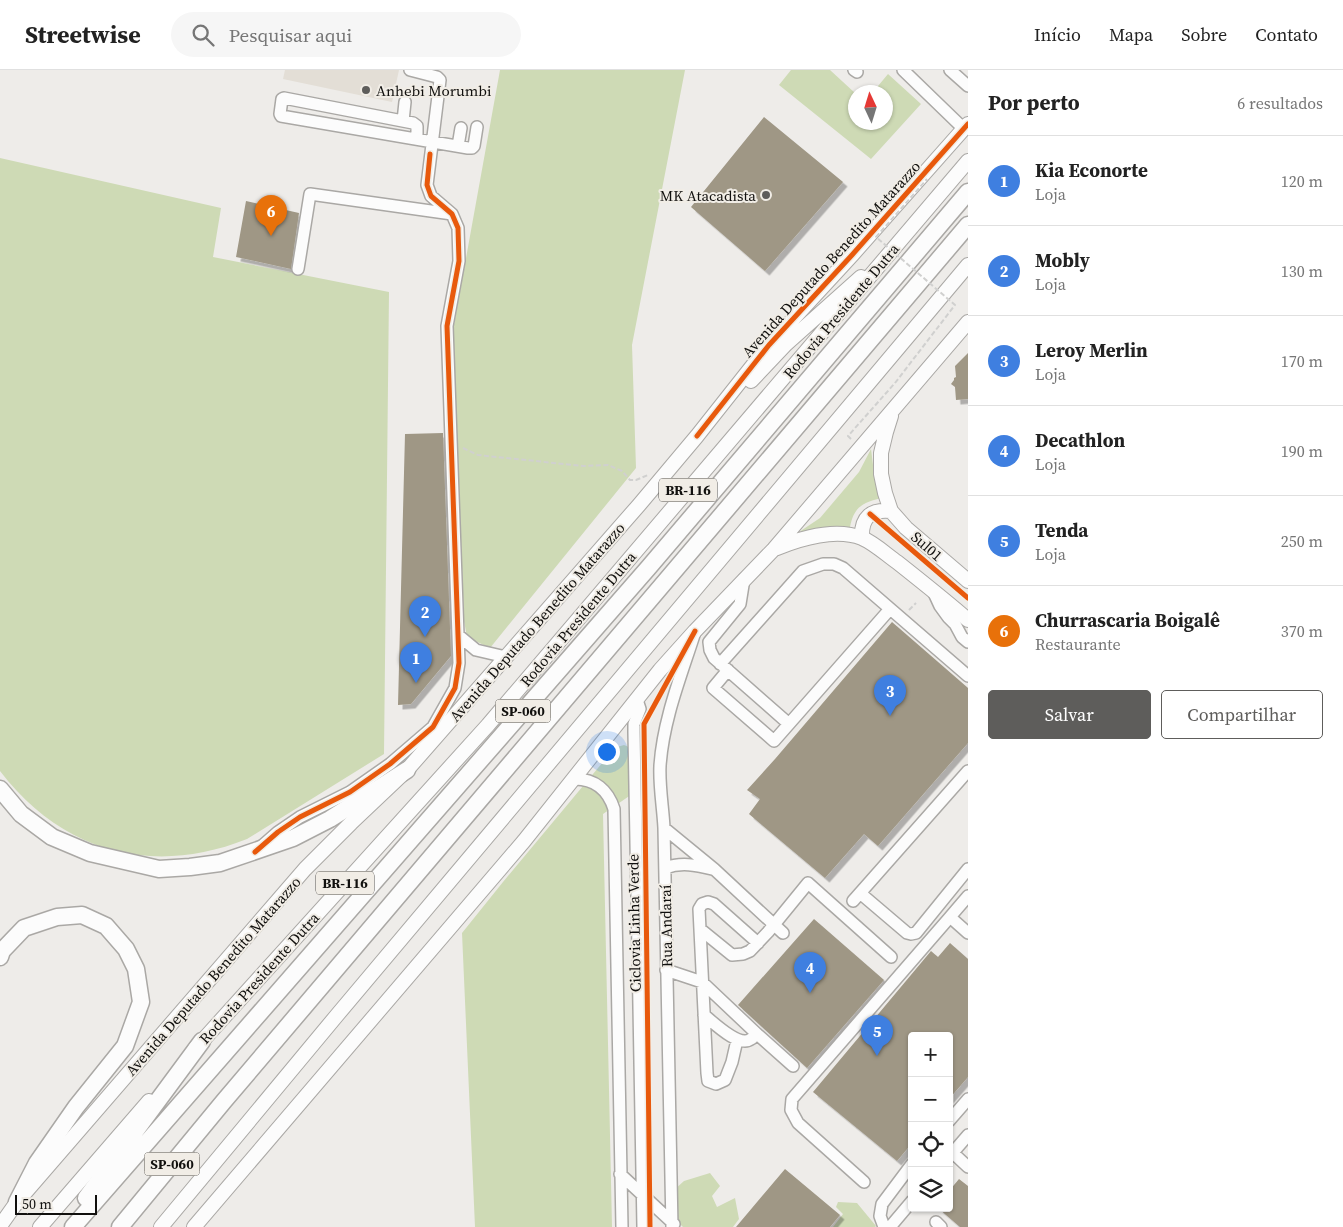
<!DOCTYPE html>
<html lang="pt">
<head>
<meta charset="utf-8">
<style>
	body { margin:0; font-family:"Source Serif 4",serif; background:#f6f6f6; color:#222 }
	.controls { position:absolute; right:15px; bottom:15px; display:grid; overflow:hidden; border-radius:5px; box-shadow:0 1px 4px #0004 }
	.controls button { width:45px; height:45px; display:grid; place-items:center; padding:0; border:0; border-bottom:1px solid #e0e0e0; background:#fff; color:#222; font:25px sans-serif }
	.compass { position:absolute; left:848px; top:15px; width:45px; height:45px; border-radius:50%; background:#fff; box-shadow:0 1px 4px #0004; rotate:356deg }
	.scale { position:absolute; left:15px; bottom:12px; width:82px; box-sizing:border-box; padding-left:5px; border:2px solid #11100e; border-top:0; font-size:14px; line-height:18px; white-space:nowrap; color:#11100e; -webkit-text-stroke:4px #f1ede6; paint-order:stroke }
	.you { position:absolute; left:606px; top:681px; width:18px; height:18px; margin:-12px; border:4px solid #fff; border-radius:50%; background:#1a73e8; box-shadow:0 0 0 8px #1a73e833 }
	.badge { display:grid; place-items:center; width:32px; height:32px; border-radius:50%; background:#5e5d5b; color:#fff; font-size:16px; font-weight:700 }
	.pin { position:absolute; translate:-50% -41px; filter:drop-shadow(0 1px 2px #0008) }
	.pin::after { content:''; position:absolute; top:26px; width:18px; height:15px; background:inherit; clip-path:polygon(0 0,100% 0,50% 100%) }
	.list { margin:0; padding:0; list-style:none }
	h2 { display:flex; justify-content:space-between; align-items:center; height:65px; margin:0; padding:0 20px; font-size:21px }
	h2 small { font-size:16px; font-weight:400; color:#767676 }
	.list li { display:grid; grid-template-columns:32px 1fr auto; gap:15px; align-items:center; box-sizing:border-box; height:90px; padding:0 20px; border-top:1px solid #e0e0e0 }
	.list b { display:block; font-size:19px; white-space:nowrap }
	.list p { margin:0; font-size:16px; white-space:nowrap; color:#767676 }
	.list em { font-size:16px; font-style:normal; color:#767676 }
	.actions { display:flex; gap:10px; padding:15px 20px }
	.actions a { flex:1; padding:11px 0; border:1px solid #5e5d5b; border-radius:5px; text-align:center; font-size:18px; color:#5e5d5b }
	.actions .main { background:#5e5d5b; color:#fff }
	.icon { flex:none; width:28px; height:28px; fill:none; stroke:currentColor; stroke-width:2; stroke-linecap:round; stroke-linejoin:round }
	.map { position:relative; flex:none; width:968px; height:1157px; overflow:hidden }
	header { display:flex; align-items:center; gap:30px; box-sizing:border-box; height:70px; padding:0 25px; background:#fff; border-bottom:1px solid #e0e0e0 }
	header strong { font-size:24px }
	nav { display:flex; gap:28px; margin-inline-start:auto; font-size:18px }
	.search { width:350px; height:45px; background:#f6f6f6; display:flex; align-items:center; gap:12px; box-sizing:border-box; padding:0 18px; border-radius:28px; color:#767676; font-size:19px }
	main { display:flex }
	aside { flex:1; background:#fff }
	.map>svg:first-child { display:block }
	.built { fill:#e3ded6 }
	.green { fill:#cedab5 }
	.building { fill:#9f9785; filter:url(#shadow) }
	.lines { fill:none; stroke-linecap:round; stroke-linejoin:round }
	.minor-casing { stroke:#aaa8a5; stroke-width:14 }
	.major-casing { stroke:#aaa8a5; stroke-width:16 }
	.highway-casing { stroke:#aaa8a5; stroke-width:19 }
	.path { stroke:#d0d0cf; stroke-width:2; stroke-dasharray:5 2.5; stroke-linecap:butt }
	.minor { stroke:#fcfcfc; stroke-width:11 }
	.major { stroke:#fcfcfc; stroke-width:14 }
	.highway { stroke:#fcfcfc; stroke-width:16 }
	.path-bridge { stroke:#d0d0cf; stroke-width:2; stroke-dasharray:5 2.5; stroke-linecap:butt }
	.cycleway-casing { stroke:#f1ede6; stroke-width:8 }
	.cycleway { stroke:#e8590c; stroke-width:5 }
	.poi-dot { fill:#5e5d5b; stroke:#f1ede6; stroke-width:2 }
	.labels { text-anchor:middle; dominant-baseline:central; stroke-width:4; stroke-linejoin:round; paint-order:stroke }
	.shield { fill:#f1ede6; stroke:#54524f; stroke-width:1 }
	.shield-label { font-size:14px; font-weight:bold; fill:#11100e }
	.poi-label { font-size:15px; fill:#11100e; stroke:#f1ede6; text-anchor:start }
	.street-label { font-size:15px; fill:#11100e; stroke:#f1ede6 }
</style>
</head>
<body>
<header>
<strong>Streetwise</strong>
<div class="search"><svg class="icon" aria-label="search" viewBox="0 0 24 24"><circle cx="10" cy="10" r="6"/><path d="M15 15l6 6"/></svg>Pesquisar aqui</div>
<nav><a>Início</a><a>Mapa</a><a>Sobre</a><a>Contato</a></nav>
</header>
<main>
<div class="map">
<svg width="968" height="1157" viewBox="0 0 968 1157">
	<defs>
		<filter id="shadow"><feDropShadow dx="4.5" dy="4.5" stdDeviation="0" flood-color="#0004"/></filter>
	</defs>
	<rect width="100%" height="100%" fill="#eeece9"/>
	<!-- built -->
	<path class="built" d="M285,0H399L392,32L283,9Z"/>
	<!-- green -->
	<path class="green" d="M500,0H685L632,275L636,398L490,578L467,567L464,551L453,260Z
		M791,0H830L855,23L856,52H886V22H873L888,4L921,34L871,89L779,15Z
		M0,88L221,138L213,187L389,222L384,684L247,769C152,807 62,782 0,701Z
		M871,379L875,411L881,428C862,433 854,437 850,457C832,455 817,459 799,462L820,448L859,402Z
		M624,675C632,678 642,684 644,694C645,699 642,712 641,718L603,744L612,1157H475L462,863L503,812L603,692L617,677Z
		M710,1103L720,1116L712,1126L717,1137L735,1128L739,1149L733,1157H683L676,1150L674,1120L684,1111Z
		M838,1132L857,1133L876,1156L875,1157H833L843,1144L836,1137Z"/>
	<!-- building -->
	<path class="building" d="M764,47L843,112L765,201L691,137Z
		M246,131L299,143L291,199L236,187Z
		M968,283V329L956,330L955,317L951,314L954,310V308L956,307L955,296Z
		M443,363L451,586L411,634L398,635L405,364Z
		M892,552L968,618V673L878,776L864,764L825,808L749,744L760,729L747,720L775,689Z
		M814,849L884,910L807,998L738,935Z
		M950,873L968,889V1007L949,1029V966H912V1073L897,1091L813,1022L931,881L938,887Z
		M785,1099L840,1145L830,1157H736Z
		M959,1109L968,1116V1157H960L938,1138H949V1121Z"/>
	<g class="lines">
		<!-- minor casing -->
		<g class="minor-casing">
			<path id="minor" d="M854,0L857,2
				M903,0L964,59
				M950,0L968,16
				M403,51L405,32
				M417,68V56L413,53L284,28L282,29L280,44L281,46L468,78H472L474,76L477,57
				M458,76L461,58
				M298,199L310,124L452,144
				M744,509L740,534L709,572L710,580L714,588L789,654
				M934,523L940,536L948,547L955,554L962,567L968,572
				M458,565L476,580L506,587
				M720,594L803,501L823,494H834L843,498L968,606
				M728,600L713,618L774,671L890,539
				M637,630L640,639L634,654V662L643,1157
				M575,709C595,709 608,720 614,739L622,1157
				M664,758L714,799L783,863
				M262,776L278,762L300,747L350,722L390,694L433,657L455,618L459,593L458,565L447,256L459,191L458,158L452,144L431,126L427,115L440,10L437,7L410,0
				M665,798C681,792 696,795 712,799
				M860,823L907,863L911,864L916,863L968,799
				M968,826L950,847L968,863
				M853,831L968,701
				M700,859L732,885L743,884L750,881L768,862L808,813L891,887
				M666,900L702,912L757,964L793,996
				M704,945C714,953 739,978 751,969C753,968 755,965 757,964
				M737,970L732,992L725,1010L716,1014L708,1011L707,1003L699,839L702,834L708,832L714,834L758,873
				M949,1051L968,1029
				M953,1083L968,1097
				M949,1087L968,1065
				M620,1104L674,1154
				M864,1112L798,1053L791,1040L792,1029L950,847
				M936,1152L941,1157
				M672,1157L664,758C663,738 659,716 660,696C663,650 681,606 695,562
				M884,1157L880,1146L882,1134L912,1094
				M890,1157L912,1131"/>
		</g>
		<!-- major casing -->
		<g class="major-casing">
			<path id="major" d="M751,311L786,274L861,207
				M891,346L886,362L881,383V404L885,423L891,441L906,458L968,511
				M862,468C861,447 871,439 891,441
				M777,478C801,468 836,458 862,468C874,473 887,485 897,492C921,511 945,530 968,550
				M195,979L488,655L968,91
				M0,1156L17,1132L305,799L351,753L407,700L639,435L697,366L769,275L852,185L968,54
				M40,1157L149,1031
				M161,1157L338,944L968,195
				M194,1157L524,771L660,600L695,561L774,479L968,252"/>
		</g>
		<!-- highway casing -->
		<g class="highway-casing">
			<path id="highway" d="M0,719L21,744L52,767L90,783L159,799L190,797L220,793L293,768L330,749L407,700
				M0,887L2,881L24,858L57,847L82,845L106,856L126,879L136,899L141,932L125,976L76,1037L37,1093L17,1132
				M86,1128L202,971
				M73,1157L649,497L968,122
				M120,1157L224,1031L968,155"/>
		</g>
		<!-- path -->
		<path class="path" d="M851,369L848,366L895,313
			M463,378L478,385L583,396L608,395L622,401L630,410H636L648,405
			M909,540L916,533"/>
		<!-- minor -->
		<use href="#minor" class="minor"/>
		<!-- major -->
		<use href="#major" class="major"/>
		<!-- highway -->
		<use href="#highway" class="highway"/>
		<!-- path-bridge -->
		<path class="path-bridge" d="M895,313L955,235L876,167L927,109"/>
		<!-- cycleway casing -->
		<g class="cycleway-casing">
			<path id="cycleway" d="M697,366L769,275L852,185L968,54
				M870,444L968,528
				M255,782L278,762L300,747L350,722L390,694L433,657L455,618L459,593L458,565L447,256L459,191L458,158L452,144L431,126L427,115L430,84
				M650,1157L644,654L695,561"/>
		</g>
		<!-- cycleway -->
		<use href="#cycleway" class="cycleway"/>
	</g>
	<!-- markers -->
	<g class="poi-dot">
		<circle cx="366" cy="20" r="5"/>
		<circle cx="766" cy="125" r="5"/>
	</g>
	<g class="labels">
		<!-- shield labels -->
		<g class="shield">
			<rect x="659" y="408.5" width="58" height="23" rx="4"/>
			<rect x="495.5" y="629.5" width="55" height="23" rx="4"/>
			<rect x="316" y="801.5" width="58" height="23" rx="4"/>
			<rect x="144.5" y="1082.5" width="55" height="23" rx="4"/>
		</g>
		<g class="shield-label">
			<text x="688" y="420">BR-116</text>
			<text x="523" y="641">SP-060</text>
			<text x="345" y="813">BR-116</text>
			<text x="172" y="1094">SP-060</text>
		</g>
		<!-- poi labels -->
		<g class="poi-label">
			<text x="376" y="20">Anhebi Morumbi</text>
			<text x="756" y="125" text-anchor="end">MK Atacadista</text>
		</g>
		<!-- street labels -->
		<g class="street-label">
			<text transform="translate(831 189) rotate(-48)">Avenida Deputado Benedito Matarazzo</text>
			<text transform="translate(841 241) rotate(-50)">Rodovia Presidente Dutra</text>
			<text transform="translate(927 476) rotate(41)">Sul01</text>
			<text transform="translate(578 549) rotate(-50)">Rodovia Presidente Dutra</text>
			<text transform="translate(537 552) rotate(-49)">Avenida Deputado Benedito Matarazzo</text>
			<text transform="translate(634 853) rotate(-91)">Ciclovia Linha Verde</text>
			<text transform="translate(666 856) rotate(-91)">Rua Andaraí</text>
			<text transform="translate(213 906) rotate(-49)">Avenida Deputado Benedito Matarazzo</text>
			<text transform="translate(259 908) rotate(-48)">Rodovia Presidente Dutra</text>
		</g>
	</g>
</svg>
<div class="controls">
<button>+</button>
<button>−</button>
<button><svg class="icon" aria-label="locate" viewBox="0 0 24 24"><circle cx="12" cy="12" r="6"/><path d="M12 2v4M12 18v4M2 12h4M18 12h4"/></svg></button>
<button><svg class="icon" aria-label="layers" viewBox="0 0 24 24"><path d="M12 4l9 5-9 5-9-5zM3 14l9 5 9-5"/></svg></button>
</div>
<svg class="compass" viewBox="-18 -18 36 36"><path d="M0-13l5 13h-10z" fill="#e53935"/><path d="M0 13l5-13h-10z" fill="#767676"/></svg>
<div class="scale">50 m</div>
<div class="you"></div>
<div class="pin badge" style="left:416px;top:613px;background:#3f7fe0">1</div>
<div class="pin badge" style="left:425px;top:567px;background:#3f7fe0">2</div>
<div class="pin badge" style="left:890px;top:646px;background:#3f7fe0">3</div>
<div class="pin badge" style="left:810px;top:923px;background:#3f7fe0">4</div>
<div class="pin badge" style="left:877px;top:986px;background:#3f7fe0">5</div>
<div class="pin badge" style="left:271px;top:166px;background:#e8710a">6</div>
</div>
<aside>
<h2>Por perto<small>6 resultados</small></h2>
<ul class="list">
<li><span class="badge" style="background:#3f7fe0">1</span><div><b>Kia Econorte</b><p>Loja</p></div><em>120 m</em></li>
<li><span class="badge" style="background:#3f7fe0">2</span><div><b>Mobly</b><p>Loja</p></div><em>130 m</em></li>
<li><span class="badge" style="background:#3f7fe0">3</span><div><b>Leroy Merlin</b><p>Loja</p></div><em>170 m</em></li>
<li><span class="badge" style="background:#3f7fe0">4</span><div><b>Decathlon</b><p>Loja</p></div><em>190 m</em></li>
<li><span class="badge" style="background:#3f7fe0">5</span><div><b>Tenda</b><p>Loja</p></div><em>250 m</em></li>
<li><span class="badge" style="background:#e8710a">6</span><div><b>Churrascaria Boigalê</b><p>Restaurante</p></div><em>370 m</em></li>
</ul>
<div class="actions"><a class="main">Salvar</a><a>Compartilhar</a></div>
</aside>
</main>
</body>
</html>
